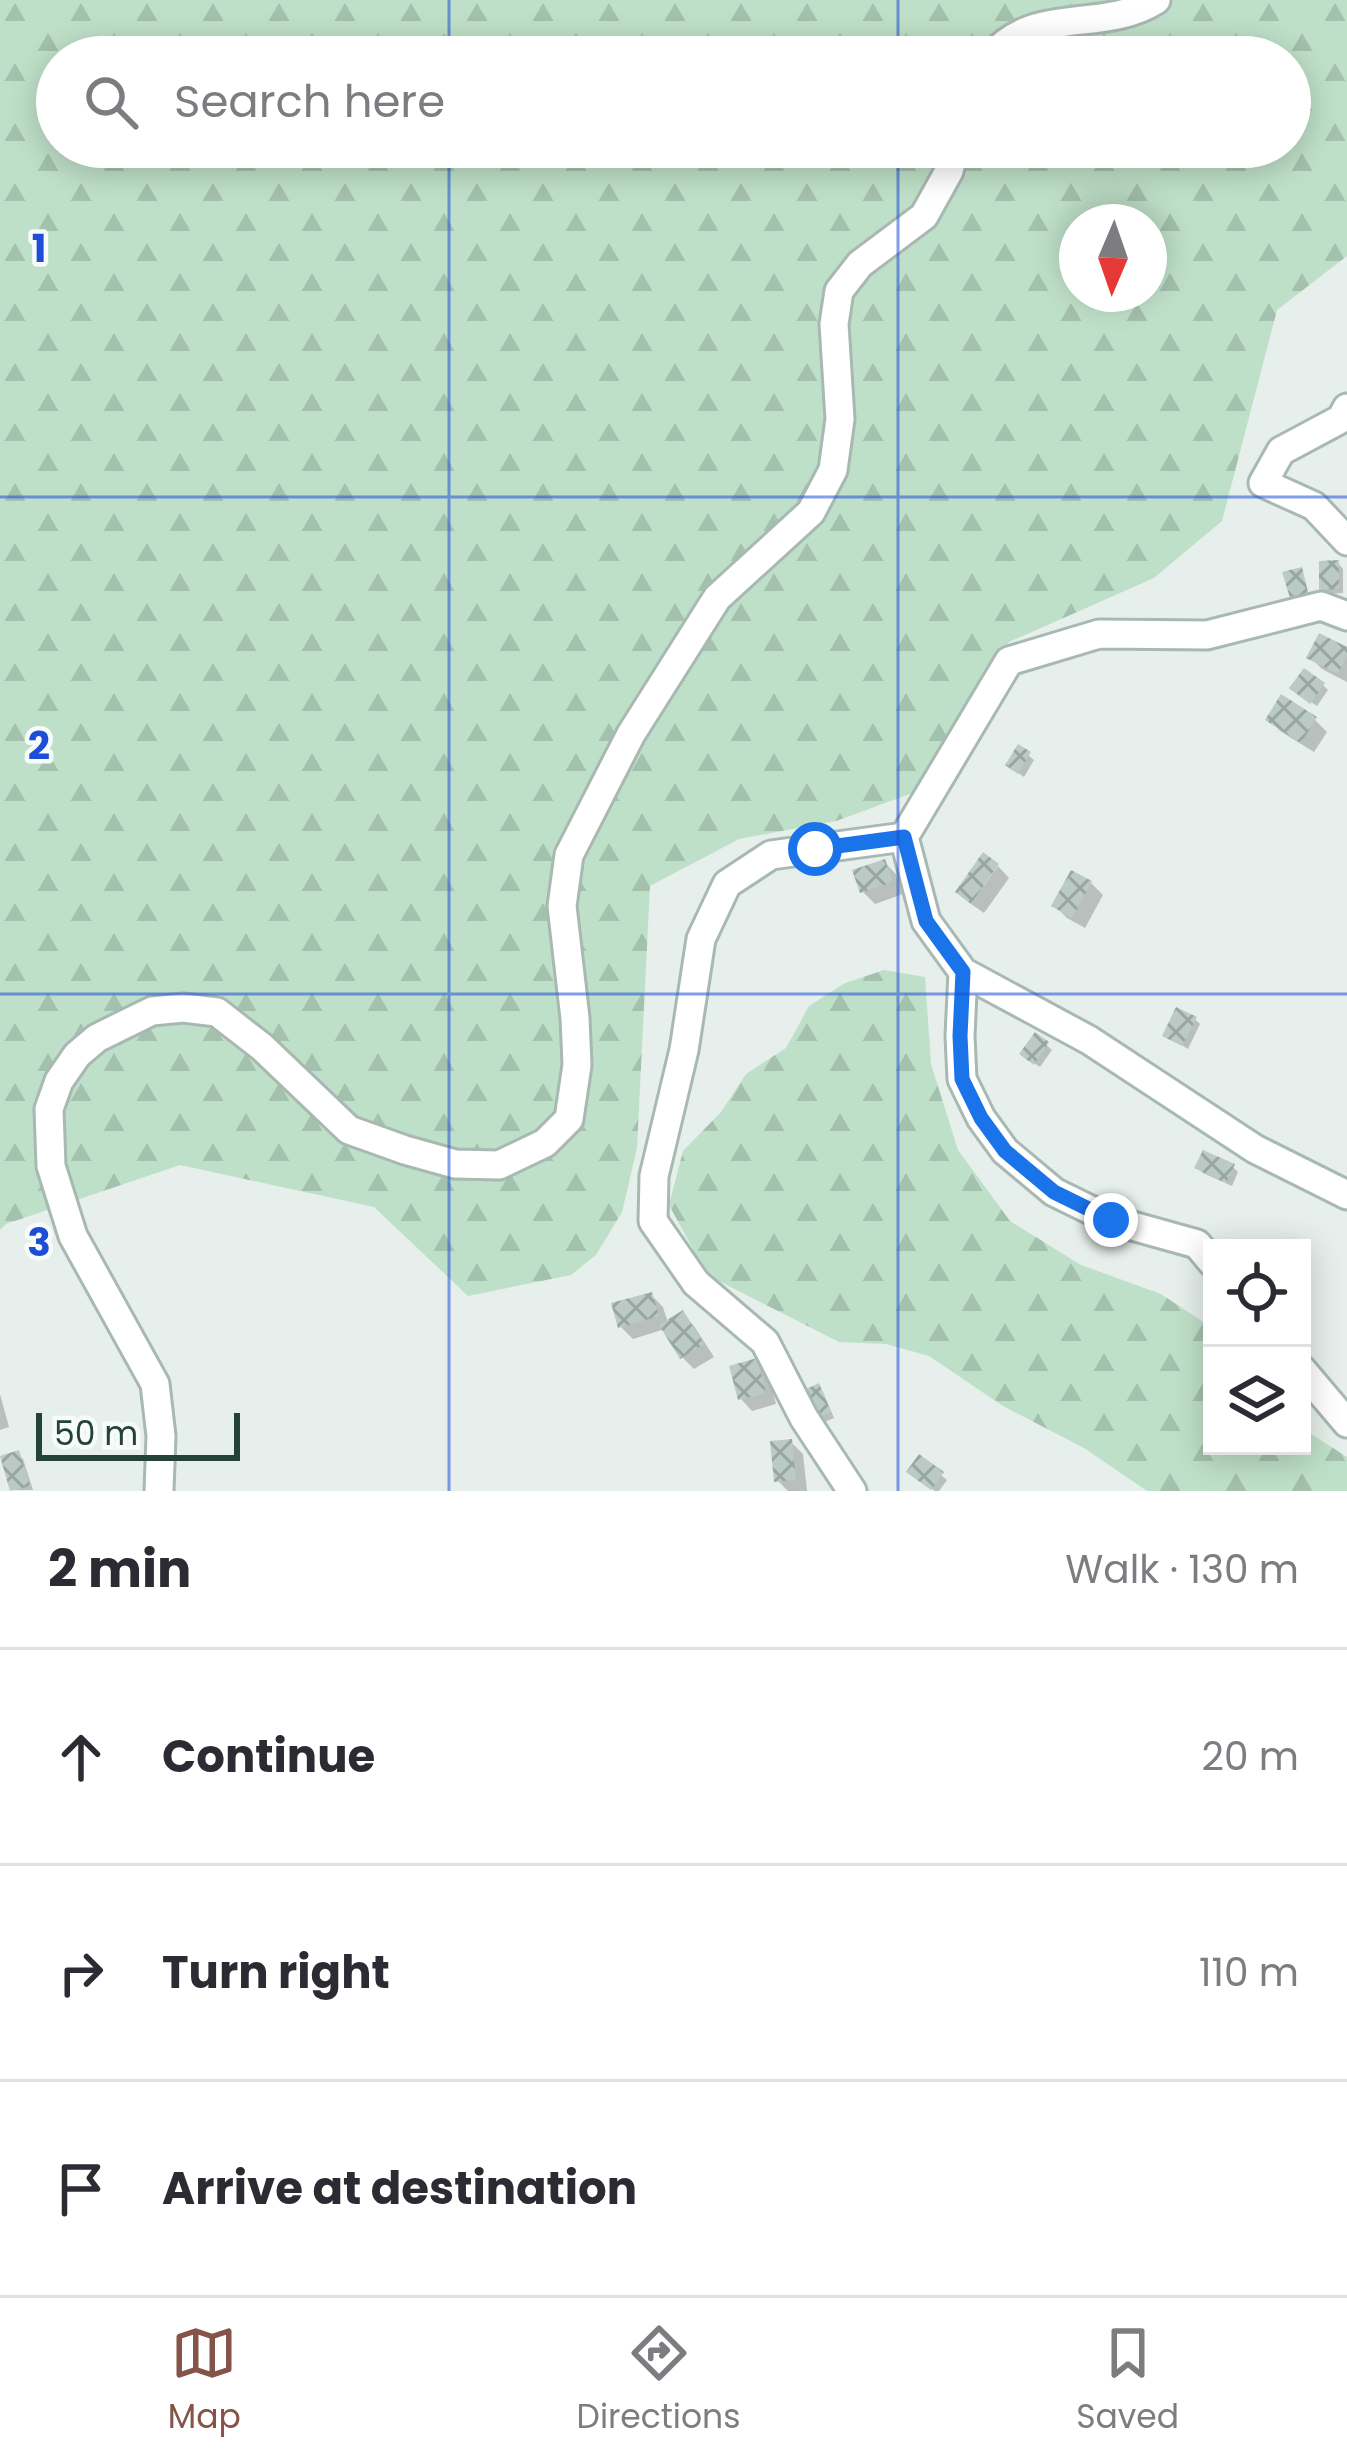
<!DOCTYPE html>
<html lang="en">
<head>
<meta charset="utf-8">
<style>
	body { margin:0; font-family:Poppins,sans-serif; background:#f2f2f3; color:#2b2b33 }
	.controls { position:absolute; right:36px; bottom:36px; display:grid; overflow:hidden; border-radius:0px; box-shadow:0 6px 30px #0003 }
	.controls button { width:108px; height:108px; display:grid; place-items:center; padding:0; border:0; border-bottom:3px solid #e1e1e2; background:#fff; color:#2b2b33; font:60px sans-serif }
	.compass { position:absolute; left:1059px; top:204px; width:108px; height:108px; border-radius:50%; background:#fff; box-shadow:0 6px 30px #0003; rotate:182deg }
	.scale { position:absolute; left:36px; bottom:30px; width:204px; box-sizing:border-box; padding-left:12px; border:6px solid #24423a; border-top:0; font-size:33px; line-height:42px; white-space:nowrap; color:#24423a; -webkit-text-stroke:9px #f7fbf9; paint-order:stroke }
	.stop { position:absolute; width:36px; height:36px; margin:-27px; border:9px solid #1a73e8; border-radius:50%; background:#fff }
	.stop.end { background:#1a73e8; border-color:#fff; box-shadow:0 3px 12px #0008 }
	.list { margin:0; padding:0; list-style:none }
	h2 { display:flex; justify-content:space-between; align-items:center; height:156px; margin:0; padding:0 48px; font-size:51px }
	h2 small { font-size:39px; font-weight:400; color:#7c7c81 }
	.list li { display:grid; grid-template-columns:78px 1fr auto; gap:36px; align-items:center; box-sizing:border-box; height:216px; padding:0 48px; border-top:3px solid #e1e1e2 }
	.list b { display:block; font-size:45px; white-space:nowrap }
	.list em { font-size:39px; font-style:normal; color:#7c7c81 }
	.icon { flex:none; width:66px; height:66px; fill:none; stroke:currentColor; stroke-width:2; stroke-linecap:round; stroke-linejoin:round }
	.map { position:relative; flex:none; width:1347px; height:1491px; overflow:hidden }
	.search { position:absolute; background:#fff; box-shadow:0 6px 30px #0003; left:36px; right:36px; top:36px; height:132px; display:flex; align-items:center; gap:30px; box-sizing:border-box; padding:0 42px; border-radius:66px; color:#7c7c81; font-size:45px }
	.sheet { height:804px; background:#fff }
	nav { display:flex; justify-content:space-around; align-items:center; box-sizing:border-box; height:168px; border-top:3px solid #e1e1e2; background:#fff; font-size:33px; color:#7c7c81 }
	nav a { display:grid; justify-items:center; gap:6px }
	nav .on { color:#855347 }
	.map>svg:first-child { display:block }
	.forest { fill:url(#forest-firs); fill-rule:evenodd }
	.shadow { fill:#0003 }
	.building { fill:url(#building-cross-hatch) }
	.lines { fill:none; stroke-linecap:round; stroke-linejoin:round }
	.minor-casing { stroke:#a8b8b2; stroke-width:33 }
	.minor { stroke:#fff; stroke-width:27 }
	.route { stroke:#1a73e8; stroke-width:15 }
	.grid { fill:none; stroke:#1d4ed8; stroke-width:3; stroke-opacity:0.55 }
	.grid-label { font-size:39px; text-anchor:middle; font-weight:bold; fill:#1d4ed8; stroke:#f7fbf9; stroke-width:9; stroke-linejoin:round; paint-order:stroke }
</style>
</head>
<body>
<div class="map">
<svg width="1347" height="1491" viewBox="0 0 1347 1491">
	<defs>
		<pattern id="forest-firs" width="22" height="20" patternUnits="userSpaceOnUse" patternTransform="scale(3)"><rect width="22" height="20" fill="#bfe0c8"/><path d="M5 1l3.5 6h-7zM16 11l3.5 6h-7z" fill="#a4c1ad"/></pattern>
		<pattern id="building-cross-hatch" width="8" height="8" patternUnits="userSpaceOnUse" patternTransform="scale(3)"><rect width="8" height="8" fill="#bbcac4"/><path d="M0 0l8 8M0 8l8-8" fill="none" stroke="#98a6a0"/></pattern>
	</defs>
	<rect width="100%" height="100%" fill="#e6efeb"/>
	<!-- forest -->
	<path class="forest" d="M0,0H1347V256L1277,310L1222,521L1154,578L1009,642L962,720L929,787L836,821L739,839L650,886L637,1148L622,1212L596,1255L571,1275L468,1296L374,1207L180,1165L6,1224L0,1230ZM57,57H1290V147H57ZM1077,222H1149V294H1077Z
		M884,970L925,977L931,1064L958,1150L1010,1221L1081,1265L1161,1294L1212,1328V1446H1302V1428L1347,1457V1491H1147L1084,1448L1003,1406L929,1356L886,1344L839,1342L707,1275L669,1205L683,1151L721,1112L746,1074L786,1048L809,1006L845,983Z"/>
	<!-- shadow -->
	<path class="shadow" d="M1338,563L1343,569V593L1327,594L1322,589Z
		M1347,650V682L1322,669L1310,657Z
		M1323,685L1328,690L1317,706L1298,693Z
		M1282,698L1315,720L1327,732L1314,752L1280,731L1269,719Z
		M1019,748L1034,760L1024,777L1014,770Z
		M884,862L896,874L903,894L875,904L863,892Z
		M998,866L1009,878L984,913L971,904Z
		M1073,874L1091,883L1103,895L1085,928L1067,918L1055,906Z
		M1195,1019L1200,1024L1188,1049L1166,1036Z
		M1036,1036L1052,1050L1040,1067L1028,1059Z
		M1233,1167L1238,1172L1232,1186L1203,1173L1198,1168Z
		M651,1295L663,1307L668,1323L682,1314L694,1326L714,1357L694,1369L682,1357L665,1329L633,1339L621,1327Z
		M756,1361L768,1373L776,1404L752,1411L741,1399Z
		M818,1387L823,1392L834,1418L822,1423L817,1418Z
		M0,1394L9,1427L0,1430Z
		M791,1442L803,1454L807,1491H788L777,1480Z
		M18,1454L23,1459L33,1490H12Z
		M919,1458L947,1480L939,1491H935L915,1476Z"/>
	<!-- building -->
	<path class="building" d="M1339,560V589L1319,590V561Z
		M1302,567L1309,596L1291,601L1282,572Z
		M1319,633L1347,647V655L1338,674L1306,658Z
		M1304,668L1325,683L1310,704L1289,688Z
		M1281,694L1317,717L1301,743L1265,720Z
		M1018,744L1031,752L1018,774L1005,765Z
		M983,852L999,864L971,904L955,892Z
		M885,859L893,882L860,893L852,870Z
		M1071,870L1092,881L1072,918L1051,906Z
		M1176,1007L1197,1017L1182,1046L1162,1036Z
		M1035,1032L1049,1042L1034,1065L1019,1054Z
		M1203,1150L1235,1164L1226,1183L1194,1168Z
		M652,1292L659,1316L618,1328L611,1303Z
		M683,1310L704,1344L680,1359L659,1325Z
		M757,1358L766,1393L738,1400L729,1366Z
		M819,1383L831,1412L814,1419L802,1391Z
		M792,1439L796,1480L774,1482L770,1441Z
		M19,1450L30,1486L10,1491L0,1456Z
		M919,1454L944,1472L931,1490L906,1472Z"/>
	<g class="lines">
		<!-- minor casing -->
		<g class="minor-casing">
			<path id="minor" d="M991,57C1036,4 1102,34 1156,0
				M1347,408L1341,419L1281,451L1263,483L1314,506L1347,541
				M1347,616L1321,606L1207,635L1099,634L1009,661L904,837L926,921L963,972L1089,1040L1255,1149L1347,1195
				M963,972L960,1036L962,1079L981,1118L1005,1151L1054,1192L1111,1220L1197,1244L1212,1262
				M1302,1370L1347,1423
				M159,1491L161,1436L155,1384L73,1236L51,1166L49,1109L59,1081L77,1055L97,1038L152,1011L183,1008L217,1012L262,1047L349,1130L405,1150L455,1164L499,1165L545,1143L569,1119L577,1065L575,1018L562,906L569,855L631,734L717,598L811,512L833,470L840,419L834,324L839,291L860,264L924,216L949,171L955,147
				M852,1491L804,1418L765,1342L696,1283L653,1221L654,1176L684,1050L701,939L727,884L771,855L904,837"/>
		</g>
		<!-- minor -->
		<use href="#minor" class="minor"/>
	</g>
	<g class="lines">
		<!-- route -->
		<path class="route" d="M815,849L904,837L926,921L963,972L960,1036L962,1079L981,1118L1005,1151L1054,1192L1111,1220"/>
	</g>
	<!-- grid -->
	<path class="grid" d="M449,0V57M898,0V57M449,147V1491M898,147V1491M0,497H1347M0,994H1347"/>
	<g class="grid-label">
		<text x="39" y="262">1</text>
		<text x="39" y="759">2</text>
		<text x="39" y="1256">3</text>
	</g>
</svg>
<div class="controls">
<button><svg class="icon" aria-label="locate" viewBox="0 0 24 24"><circle cx="12" cy="12" r="6"/><path d="M12 2v4M12 18v4M2 12h4M18 12h4"/></svg></button>
<button><svg class="icon" aria-label="layers" viewBox="0 0 24 24"><path d="M12 4l9 5-9 5-9-5zM3 14l9 5 9-5"/></svg></button>
</div>
<svg class="compass" viewBox="-18 -18 36 36"><path d="M0-13l5 13h-10z" fill="#e53935"/><path d="M0 13l5-13h-10z" fill="#7c7c81"/></svg>
<div class="scale">50 m</div>
<div class="stop" style="left:815px;top:849px"></div>
<div class="stop end" style="left:1111px;top:1220px"></div>
<div class="search"><svg class="icon" aria-label="search" viewBox="0 0 24 24"><circle cx="10" cy="10" r="6"/><path d="M15 15l6 6"/></svg>Search here</div>
</div>
<section class="sheet">
<h2>2 min<small>Walk · 130 m</small></h2>
<ul class="list">
<li><svg class="icon" aria-label="ahead" viewBox="0 0 24 24"><path d="M12 20V5M6 11l6-6 6 6"/></svg><div><b>Continue</b></div><em>20 m</em></li>
<li><svg class="icon" aria-label="right" viewBox="0 0 24 24"><path d="M7 20v-9h11M14 6l5 5-5 5"/></svg><div><b>Turn right</b></div><em>110 m</em></li>
<li><svg class="icon" aria-label="arrive" viewBox="0 0 24 24"><path d="M6 21V4h12l-3 4 3 4H6"/></svg><div><b>Arrive at destination</b></div></li>
</ul>
</section>
<nav>
<a class="on"><svg class="icon" aria-label="map" viewBox="0 0 24 24"><path d="M3 6l6-2 6 2 6-2v14l-6 2-6-2-6 2zM9 4v14M15 6v14"/></svg>Map</a>
<a><svg class="icon" aria-label="directions" viewBox="0 0 24 24"><path d="M12 3l9 9-9 9-9-9zM9 14v-3h6M13 9l2 2-2 2"/></svg>Directions</a>
<a><svg class="icon" aria-label="saved" viewBox="0 0 24 24"><path d="M7 4h10v16l-5-4-5 4z"/></svg>Saved</a>
</nav>
</body>
</html>
